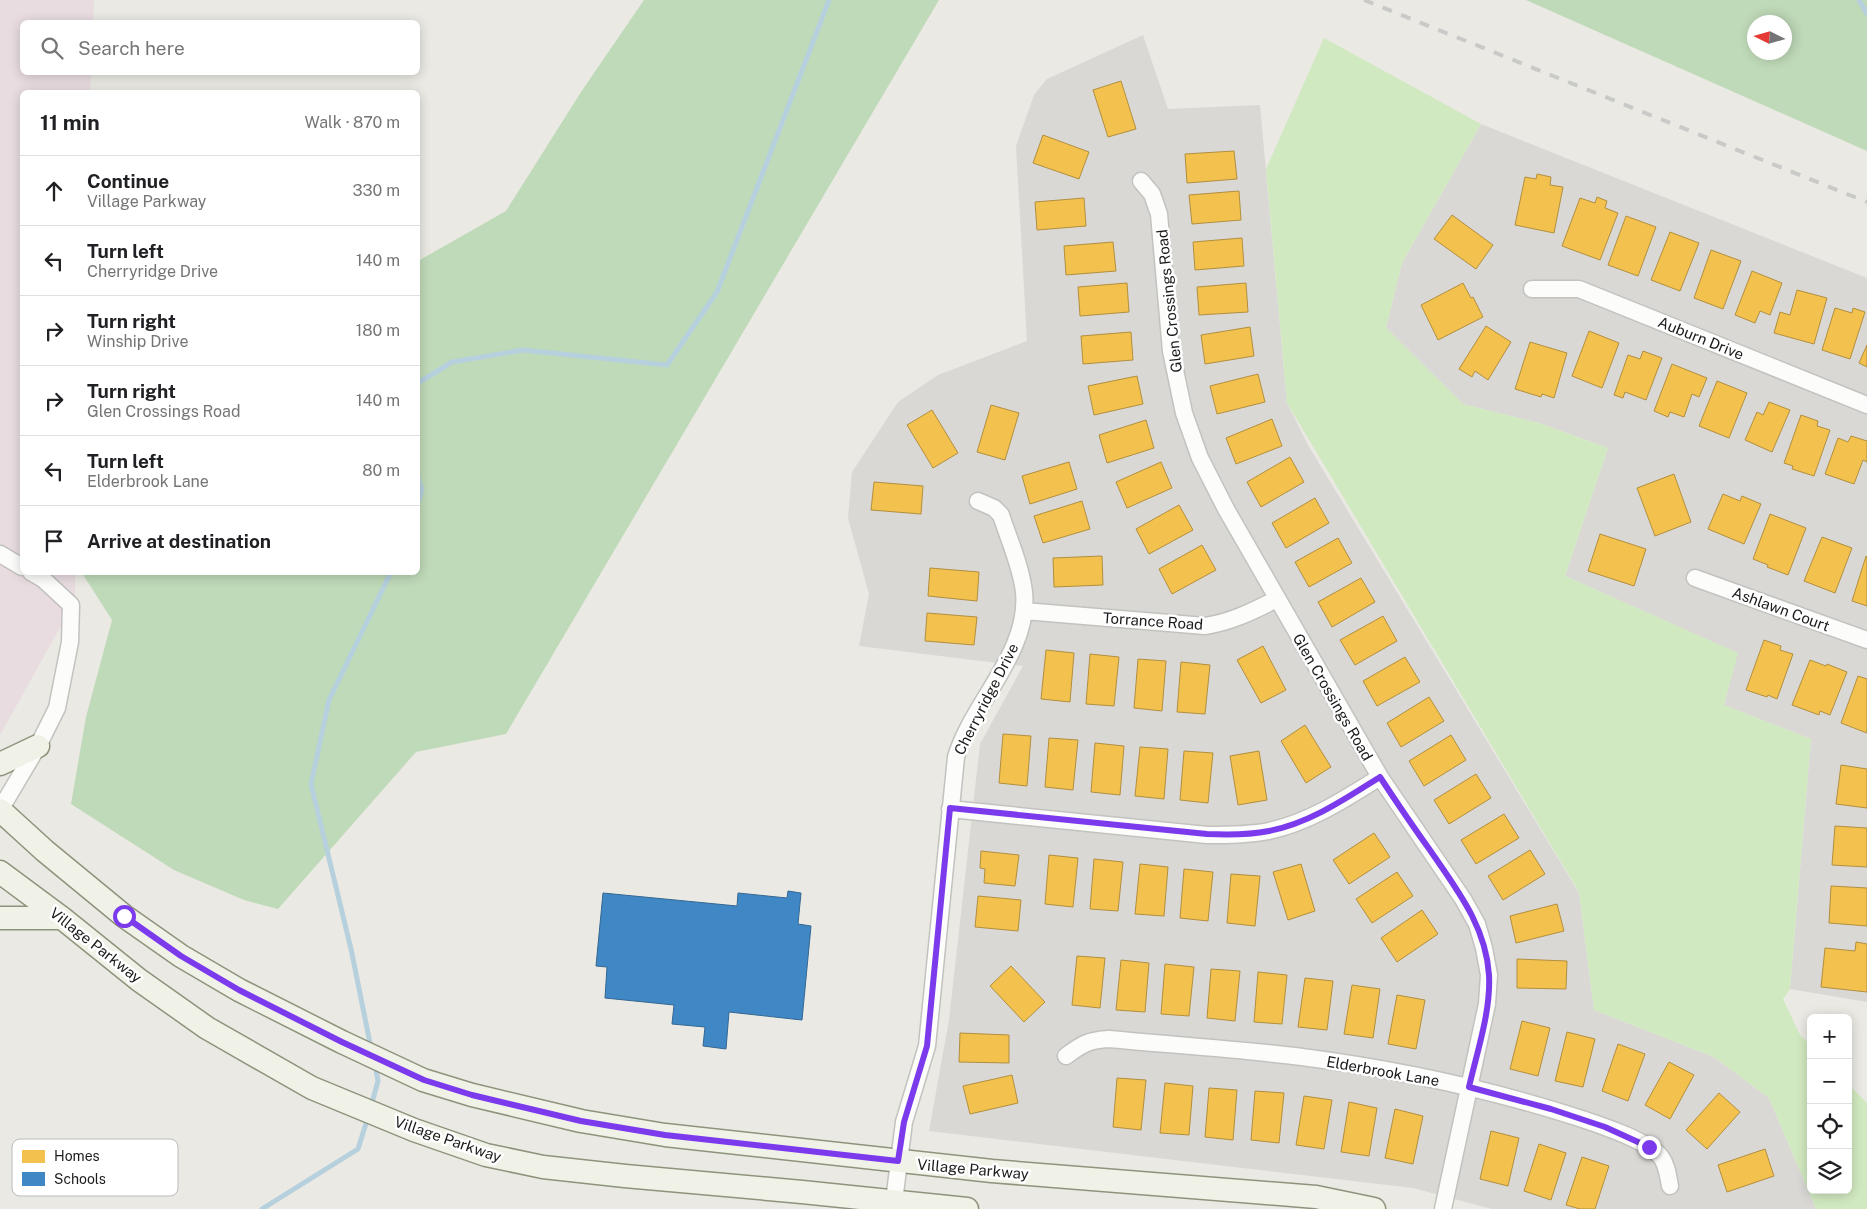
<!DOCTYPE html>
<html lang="en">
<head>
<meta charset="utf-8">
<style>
	body { margin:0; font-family:"Public Sans",sans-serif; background:#f2f2f2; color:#202124 }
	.controls { position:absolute; right:15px; bottom:15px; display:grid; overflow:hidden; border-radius:8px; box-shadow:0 2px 12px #0003 }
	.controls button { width:45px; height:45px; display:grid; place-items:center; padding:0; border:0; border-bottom:1px solid #e0e0e0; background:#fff; color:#202124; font:25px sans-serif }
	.compass { position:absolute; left:1747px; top:15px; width:45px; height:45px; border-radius:50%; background:#fff; box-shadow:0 2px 12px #0003; rotate:275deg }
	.stop { position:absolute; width:15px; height:15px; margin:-11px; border:4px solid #7c3aed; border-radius:50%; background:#fff }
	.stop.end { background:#7c3aed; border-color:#fff; box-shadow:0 1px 5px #0008 }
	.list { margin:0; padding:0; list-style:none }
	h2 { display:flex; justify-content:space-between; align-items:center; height:65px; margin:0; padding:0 20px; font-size:21px }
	h2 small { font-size:16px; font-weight:400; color:#757577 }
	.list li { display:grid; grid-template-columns:32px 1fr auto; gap:15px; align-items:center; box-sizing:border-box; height:70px; padding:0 20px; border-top:1px solid #e0e0e0 }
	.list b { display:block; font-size:19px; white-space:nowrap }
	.list p { margin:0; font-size:16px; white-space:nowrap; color:#757577 }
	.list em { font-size:16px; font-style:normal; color:#757577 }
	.icon { flex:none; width:28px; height:28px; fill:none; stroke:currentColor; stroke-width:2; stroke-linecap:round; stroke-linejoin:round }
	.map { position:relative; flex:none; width:1867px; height:1209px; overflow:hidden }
	.search { position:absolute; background:#fff; box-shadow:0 2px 12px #0003; left:20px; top:20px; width:400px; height:55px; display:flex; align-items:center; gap:12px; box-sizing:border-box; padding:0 18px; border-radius:8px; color:#757577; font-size:19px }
	.panel { position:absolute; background:#fff; box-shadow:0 2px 12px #0003; left:20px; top:90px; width:400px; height:485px; border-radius:8px }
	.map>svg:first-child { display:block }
	.residential { fill:#d9d8d5 }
	.industrial { fill:#e8dce1 }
	.grass { fill:#d1e9c0 }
	.forest { fill:#bfdab8; fill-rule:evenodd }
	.homes { fill:#f2c14e; stroke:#b28f3f }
	.schools { fill:#3f88c5; stroke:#346792 }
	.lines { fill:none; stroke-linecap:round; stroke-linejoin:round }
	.stream { stroke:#b6d0de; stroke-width:5 }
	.street-casing { stroke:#c2c2bf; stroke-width:19 }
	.secondary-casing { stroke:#8e937c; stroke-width:25 }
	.street { stroke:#fcfcfb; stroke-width:16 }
	.secondary { stroke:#f0f2e8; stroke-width:22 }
	.rail { stroke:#c9c9c8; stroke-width:4; stroke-dasharray:10 10; stroke-linecap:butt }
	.route { stroke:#7c3aed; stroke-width:6 }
	.labels { text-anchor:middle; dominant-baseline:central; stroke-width:5; stroke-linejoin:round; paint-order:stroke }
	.street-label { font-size:15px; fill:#1b1b1b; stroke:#fff }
	.key { fill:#fff; stroke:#bbb; stroke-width:1 }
	.key-label { font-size:14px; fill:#1b1b1b }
</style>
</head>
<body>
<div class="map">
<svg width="1867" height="1209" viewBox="0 0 1867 1209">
	<rect width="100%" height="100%" fill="#eae9e3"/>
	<!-- residential -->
	<path class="residential" d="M1143,35L1168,109L1260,105L1287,403L1308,445L1579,893L1594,1010L1714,1057L1769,1098L1816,1209H1492L1413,1188L929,1131L949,1020L980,744L1023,666L859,646L869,594L848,518L852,472L898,402L938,375L1027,341L1016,146L1034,95L1047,79Z
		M1481,124L1867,278V1002L1790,989L1811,739L1724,705L1737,653L1565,576L1608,448L1539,423L1463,404L1386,328L1402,263Z"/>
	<!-- industrial -->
	<path class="industrial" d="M0,0H94L93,22H22V72L91,73L90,92H22V572L75,573V601L0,735Z"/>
	<!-- grass -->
	<path class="grass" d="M1324,38L1481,124L1402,263L1386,328L1463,404L1539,423L1608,448L1565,576L1738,653L1724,705L1811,739L1790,989L1783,999L1800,1035L1811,1046V1190H1848V1084L1867,1103V1209H1816L1769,1098L1714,1057L1594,1010L1579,892L1287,403L1266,169Z"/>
	<!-- forest -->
	<path class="forest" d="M644,0H939L506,734L416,752L278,909L244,900L174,870L71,804L86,717L112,620L82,573L418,572V261L506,211L581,92Z
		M1526,0H1867V151ZM1754,22H1784V52H1754Z"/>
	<!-- homes -->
	<path class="homes" d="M1121,81L1136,129L1108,137L1093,90Z
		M1043,135L1089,152L1079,179L1033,163Z
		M1234,151L1237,179L1187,183L1185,154Z
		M1537,174L1551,177L1550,185L1563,187L1554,233L1515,225L1525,177L1536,179Z
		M1239,191L1241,220L1192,224L1189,195Z
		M1597,197L1607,201L1605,208L1618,213L1600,260L1562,246L1580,198L1595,203Z
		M1084,198L1086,226L1037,230L1035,202Z
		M1452,215L1493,245L1476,269L1434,239Z
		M1626,216L1656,227L1638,276L1608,265Z
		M1670,232L1699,243L1680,291L1651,280Z
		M1242,238L1244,266L1195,270L1193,242Z
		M1113,242L1116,271L1066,275L1064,246Z
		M1711,250L1741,261L1723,309L1694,298Z
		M1752,271L1782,283L1770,315L1760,311L1755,323L1735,315Z
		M1127,283L1129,312L1080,316L1078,287Z
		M1246,283L1248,312L1199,315L1197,287Z
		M1463,283L1471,298L1473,297L1483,317L1438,340L1421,305Z
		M1797,290L1827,298L1814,344L1774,333L1780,312L1790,315Z
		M1835,308L1852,313L1853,308L1865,312L1850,359L1822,350Z
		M1486,326L1511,342L1488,380L1475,371L1472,377L1459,369Z
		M1250,327L1254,356L1205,364L1201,335Z
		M1589,331L1619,343L1602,388L1572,376Z
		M1131,332L1133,360L1083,364L1081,336Z
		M1530,342L1567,353L1554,398L1542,394L1541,397L1515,389Z
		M1867,345V367L1859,363Z
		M1643,351L1662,358L1646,400L1625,392L1623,398L1614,395L1628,355L1640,359Z
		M1672,364L1707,378L1699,397L1692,394L1684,417L1670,412L1668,417L1654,411Z
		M1258,374L1265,402L1217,414L1210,386Z
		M1137,376L1143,404L1094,415L1088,386Z
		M1717,381L1747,393L1729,438L1699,426Z
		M1769,402L1790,410L1772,452L1745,440L1757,412L1763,415Z
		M991,405L1019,413L1005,460L977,452Z
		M932,410L958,453L933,468L907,425Z
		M1801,415L1818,421L1817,426L1830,430L1814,476L1792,469L1793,466L1784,463Z
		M1272,419L1282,446L1236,464L1226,438Z
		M1146,420L1154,448L1107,463L1099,435Z
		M1851,436L1867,441V462L1863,460L1854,484L1825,474L1838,438L1848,442Z
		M1290,457L1304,482L1261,507L1247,482Z
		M1069,462L1077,489L1030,504L1022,476Z
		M1161,462L1172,488L1127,508L1116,482Z
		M1674,474L1691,522L1655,536L1637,488Z
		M874,482L923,486L921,514L871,510Z
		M1723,494L1740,501L1742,496L1761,504L1744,544L1708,529Z
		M1315,498L1329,523L1286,548L1272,523Z
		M1082,501L1090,529L1043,543L1034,516Z
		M1179,505L1193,530L1149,554L1136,529Z
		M1770,514L1806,528L1788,575L1767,567L1768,565L1753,559Z
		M1600,534L1646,549L1634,586L1588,571Z
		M1822,537L1852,548L1835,593L1804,581Z
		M1338,538L1352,563L1309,587L1295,562Z
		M1202,545L1216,570L1172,594L1159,569Z
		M1102,556L1103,585L1054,587L1053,558Z
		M1866,556L1867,557V606L1852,601Z
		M930,568L979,572L977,601L928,596Z
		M1361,578L1375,602L1332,627L1318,602Z
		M927,613L977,617L974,645L925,641Z
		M1383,616L1397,641L1355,665L1340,640Z
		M1764,640L1781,646L1780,650L1793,654L1777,699L1768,695L1767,697L1746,690Z
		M1263,646L1286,690L1261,703L1237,660Z
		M1046,650L1074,653L1070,702L1041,699Z
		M1090,654L1119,657L1114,706L1086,704Z
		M1405,657L1420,682L1377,706L1363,681Z
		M1138,659L1166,661L1162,711L1134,708Z
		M1810,660L1826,666L1827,664L1847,672L1830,715L1820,711L1819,715L1792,705Z
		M1181,662L1210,665L1205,714L1177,712Z
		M1858,676L1867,679V733L1841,723Z
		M1429,697L1444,721L1401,747L1387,723Z
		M1305,725L1331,767L1306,783L1281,741Z
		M1003,734L1031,736L1027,786L999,783Z
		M1451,735L1466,760L1424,786L1409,761Z
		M1049,738L1078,740L1073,790L1045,787Z
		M1095,743L1124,746L1120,795L1091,792Z
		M1140,747L1168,749L1164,799L1135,796Z
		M1184,751L1213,753L1208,803L1180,800Z
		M1259,751L1267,800L1238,805L1230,756Z
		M1841,765L1867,769V808L1836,804Z
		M1476,774L1491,798L1449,824L1434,800Z
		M1504,814L1519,838L1476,864L1461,840Z
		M1835,826L1867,828V867L1832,865Z
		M1374,833L1390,857L1349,884L1333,860Z
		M1530,850L1545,874L1503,900L1488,876Z
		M981,851L1019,855L1015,886L984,883L985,869L980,868Z
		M1049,855L1078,858L1073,907L1045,904Z
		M1094,859L1123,862L1118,911L1090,909Z
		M1140,864L1168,867L1164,916L1135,914Z
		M1301,864L1315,911L1288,920L1273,872Z
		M1184,869L1213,872L1208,921L1180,918Z
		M1397,872L1413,896L1372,923L1356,899Z
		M1231,874L1260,876L1255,926L1227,923Z
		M1831,886L1867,888V926L1829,923Z
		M978,896L1021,900L1018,931L975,927Z
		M1557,904L1564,931L1516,943L1510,916Z
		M1422,910L1438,934L1397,962L1381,938Z
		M1856,942L1867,944V992L1821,987L1825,948L1855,951Z
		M1077,956L1105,958L1100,1008L1072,1005Z
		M1517,959L1567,961L1566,989L1517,988Z
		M1121,960L1149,963L1145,1012L1116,1010Z
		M1165,964L1194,967L1189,1016L1161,1014Z
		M1011,966L1045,1002L1024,1022L990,986Z
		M1211,969L1240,971L1235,1021L1207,1018Z
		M1258,972L1287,975L1282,1024L1254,1022Z
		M1305,978L1333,981L1327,1030L1298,1027Z
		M1352,985L1380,989L1373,1038L1344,1034Z
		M1397,995L1425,1000L1416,1049L1388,1044Z
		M1522,1021L1550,1028L1538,1076L1510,1069Z
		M1567,1032L1595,1039L1583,1087L1555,1081Z
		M960,1033L1009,1035V1063L959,1062Z
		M1618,1044L1645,1054L1628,1101L1602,1091Z
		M1669,1062L1694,1075L1670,1119L1645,1105Z
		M1012,1075L1018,1103L970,1114L963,1086Z
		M1117,1078L1146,1080L1141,1130L1113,1127Z
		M1165,1083L1193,1086L1189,1135L1160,1133Z
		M1209,1088L1237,1090L1233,1140L1205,1137Z
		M1255,1091L1284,1093L1279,1143L1251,1140Z
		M1719,1093L1740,1112L1707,1149L1686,1130Z
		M1304,1096L1332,1100L1324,1149L1296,1145Z
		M1349,1102L1377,1108L1369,1156L1341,1152Z
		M1395,1109L1423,1116L1413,1164L1385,1158Z
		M1491,1131L1519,1138L1508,1186L1480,1179Z
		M1539,1144L1566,1153L1551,1200L1524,1191Z
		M1765,1149L1774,1176L1727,1192L1718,1165Z
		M1582,1157L1609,1166L1595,1209H1580L1566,1205Z"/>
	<!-- schools -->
	<path class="schools" d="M788,891L801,893L798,924L811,926L802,1020L729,1012L726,1049L703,1046L705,1027L672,1024L674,1005L605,998L607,967L596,966L603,893L737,906L738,893L787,898Z"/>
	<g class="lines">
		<!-- stream -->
		<path class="stream" d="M1859,0L1867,14
			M418,383L452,362L523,350L667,365L717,292L829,0
			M418,478L422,490L418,502
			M371,1048L351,949L311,784L329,700L391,572
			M371,1106L378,1081L375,1064
			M262,1209L358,1149L368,1117"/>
		<!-- street casing -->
		<g class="street-casing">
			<path id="street" d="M1141,181L1152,194L1159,214L1171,351L1184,413L1200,458L1226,509L1380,777L1463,899L1477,924L1484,948L1489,975L1487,1004L1443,1209
				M1532,289H1579L1867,405
				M0,554L22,567
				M1695,578L1867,640
				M1024,611L1205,626C1232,622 1253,611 1277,599
				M950,809L1207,835C1228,835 1249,835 1269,831C1310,822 1345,799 1380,777
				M0,810L38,746L57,708L70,642L71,605L43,579L31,572
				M1066,1056C1082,1044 1089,1040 1109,1039C1173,1045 1238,1049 1302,1057C1395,1069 1489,1089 1579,1118C1600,1125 1647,1140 1661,1157C1667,1165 1668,1176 1670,1186
				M893,1209L904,1122L927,1046L956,757C972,703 1030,652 1024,592C1021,566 1009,540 1001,515L994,508L978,501"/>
		</g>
		<!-- secondary casing -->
		<g class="secondary-casing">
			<path id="secondary" d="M0,764L38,746
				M0,810L45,851L124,916L181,956L239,990L342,1042L423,1080L472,1095L581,1121L665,1135L992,1171L1316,1197L1374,1209
				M0,872L62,918L139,980L207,1028L312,1088L414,1130L486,1155L543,1167L625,1176L802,1192L967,1209
				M0,918H62"/>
		</g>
		<!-- street -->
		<use href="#street" class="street"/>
		<!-- secondary -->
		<use href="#secondary" class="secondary"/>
		<!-- rail -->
		<path class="rail" d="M1364,0L1867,202"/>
	</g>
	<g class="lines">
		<!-- route -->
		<path class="route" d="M124,916L181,956L239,990L342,1042L424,1080L472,1095L581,1121L665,1135L898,1161L904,1122L927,1046L950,808L1207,834C1228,835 1249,835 1269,831C1310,823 1345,799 1380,777C1397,803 1414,828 1432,853C1458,891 1486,927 1489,975C1491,1011 1477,1052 1469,1087L1551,1109L1605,1127L1649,1147"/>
	</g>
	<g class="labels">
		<!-- street labels -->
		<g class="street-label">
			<text transform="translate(1169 301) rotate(-96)">Glen Crossings Road</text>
			<text transform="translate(1701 338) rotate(22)">Auburn Drive</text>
			<text transform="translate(1781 609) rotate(20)">Ashlawn Court</text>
			<text transform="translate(1153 621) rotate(4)">Torrance Road</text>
			<text transform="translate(1333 697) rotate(60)">Glen Crossings Road</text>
			<text transform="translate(986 699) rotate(-63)">Cherryridge Drive</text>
			<text transform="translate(96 945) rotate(38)">Village Parkway</text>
			<text transform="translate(1383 1071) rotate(10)">Elderbrook Lane</text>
			<text transform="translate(448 1139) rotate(19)">Village Parkway</text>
			<text transform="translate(973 1169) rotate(5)">Village Parkway</text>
		</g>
	</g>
	<!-- legend -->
	<rect x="12" y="1139" width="166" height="57" rx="8" class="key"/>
	<rect x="22" y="1150" width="23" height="13" fill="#f2c14e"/>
	<rect x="22" y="1172" width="23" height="14" fill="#3f88c5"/>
	<g class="key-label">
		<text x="54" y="1161">Homes</text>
		<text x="54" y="1184">Schools</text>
	</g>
</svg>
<div class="controls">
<button>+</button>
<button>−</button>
<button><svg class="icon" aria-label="locate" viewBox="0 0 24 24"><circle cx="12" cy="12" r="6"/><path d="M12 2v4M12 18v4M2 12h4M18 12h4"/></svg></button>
<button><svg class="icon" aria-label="layers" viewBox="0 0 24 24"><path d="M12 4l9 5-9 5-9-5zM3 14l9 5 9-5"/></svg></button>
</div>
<svg class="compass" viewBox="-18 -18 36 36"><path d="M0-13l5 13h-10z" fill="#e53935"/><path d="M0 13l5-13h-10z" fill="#757577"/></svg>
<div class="stop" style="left:124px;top:916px"></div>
<div class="stop end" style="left:1649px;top:1147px"></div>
<div class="search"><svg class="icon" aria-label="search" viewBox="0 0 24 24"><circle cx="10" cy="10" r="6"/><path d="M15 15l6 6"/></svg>Search here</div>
<section class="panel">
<h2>11 min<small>Walk · 870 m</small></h2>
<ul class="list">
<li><svg class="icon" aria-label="ahead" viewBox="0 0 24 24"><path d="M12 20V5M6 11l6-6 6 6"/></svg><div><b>Continue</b><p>Village Parkway</p></div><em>330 m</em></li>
<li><svg class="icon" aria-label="left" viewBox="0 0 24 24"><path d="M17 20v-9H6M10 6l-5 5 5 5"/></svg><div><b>Turn left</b><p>Cherryridge Drive</p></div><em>140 m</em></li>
<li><svg class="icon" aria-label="right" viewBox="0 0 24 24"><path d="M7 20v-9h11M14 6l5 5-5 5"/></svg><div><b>Turn right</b><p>Winship Drive</p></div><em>180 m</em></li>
<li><svg class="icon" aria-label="right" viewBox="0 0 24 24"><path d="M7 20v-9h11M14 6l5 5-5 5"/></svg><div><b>Turn right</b><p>Glen Crossings Road</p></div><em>140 m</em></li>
<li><svg class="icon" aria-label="left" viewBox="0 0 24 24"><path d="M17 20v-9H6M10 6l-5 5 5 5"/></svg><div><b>Turn left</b><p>Elderbrook Lane</p></div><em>80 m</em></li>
<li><svg class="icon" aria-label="arrive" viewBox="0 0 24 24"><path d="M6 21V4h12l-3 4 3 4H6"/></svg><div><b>Arrive at destination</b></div></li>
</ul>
</section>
</div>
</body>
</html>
